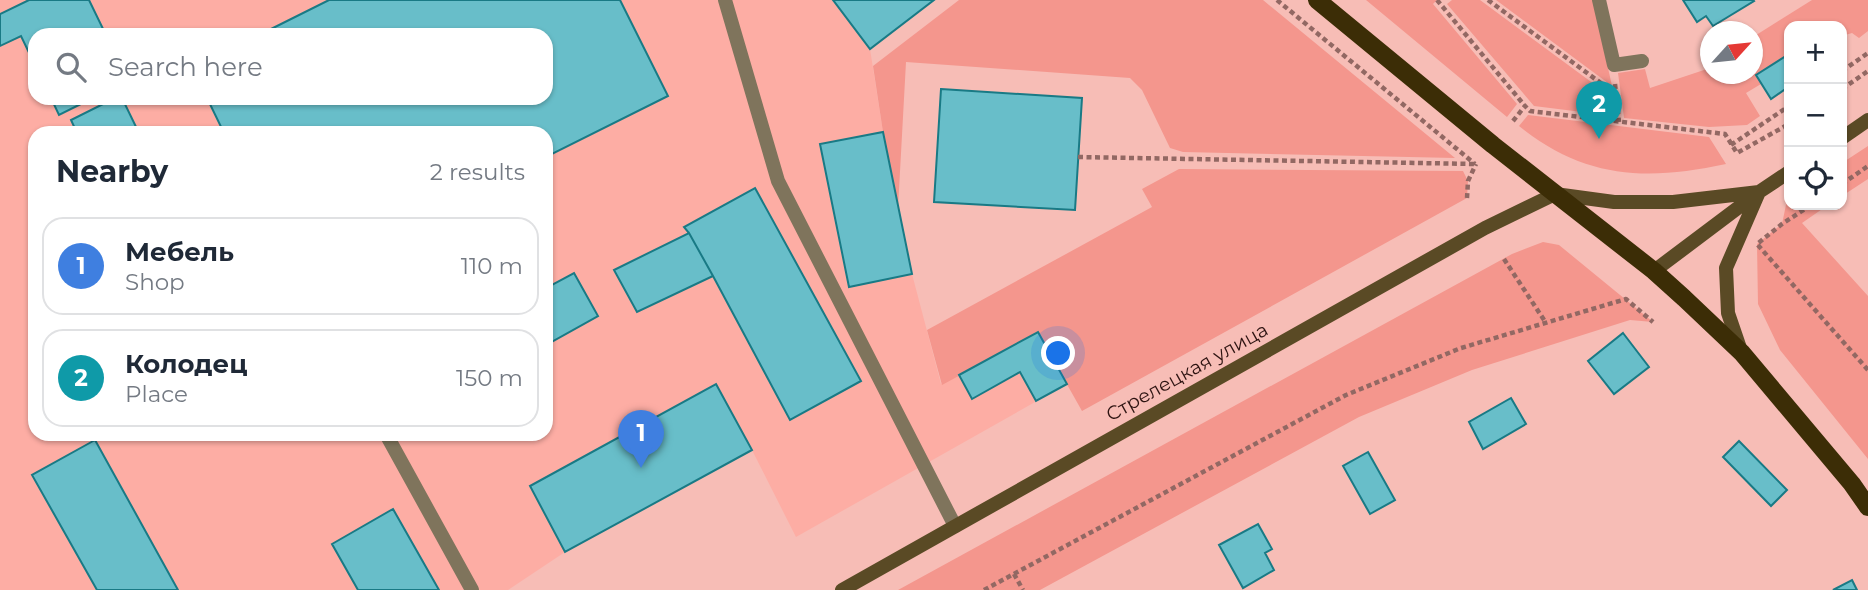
<!DOCTYPE html>
<html lang="en">
<head>
<meta charset="utf-8">
<style>
	body { margin:0; font-family:Montserrat,sans-serif; background:#f2f2f3; color:#1f2937 }
	.controls { position:absolute; right:21px; top:21px; display:grid; overflow:hidden; border-radius:14px; box-shadow:0 2px 5px #0004 }
	.controls button { width:63px; height:63px; display:grid; place-items:center; padding:0; border:0; border-bottom:2px solid #e0e1e3; background:#fff; color:#1f2937; font:35px sans-serif }
	.compass { position:absolute; left:1700px; top:21px; width:63px; height:63px; border-radius:50%; background:#fff; box-shadow:0 2px 5px #0004; rotate:63deg }
	.you { position:absolute; left:1059px; top:354px; width:24px; height:24px; margin:-18px; border:5px solid #fff; border-radius:50%; background:#1a73e8; box-shadow:0 0 0 10px #1a73e833 }
	.badge { display:grid; place-items:center; width:46px; height:46px; border-radius:50%; background:#7c3aed; color:#fff; font-size:23px; font-weight:700 }
	.pin { position:absolute; translate:-50% -58px; filter:drop-shadow(0 2px 4px #0008) }
	.pin::after { content:''; position:absolute; top:37px; width:24px; height:21px; background:inherit; clip-path:polygon(0 0,100% 0,50% 100%) }
	.list { margin:0; padding:0; list-style:none }
	h2 { display:flex; justify-content:space-between; align-items:center; height:91px; margin:0; padding:0 28px; font-size:30px }
	h2 small { font-size:23px; font-weight:400; color:#747a83 }
	.list li { display:grid; grid-template-columns:46px 1fr auto; gap:21px; align-items:center; box-sizing:border-box; height:98px; margin:0 14px 14px; padding:0 14px; border:2px solid #e0e1e3; border-radius:21px }
	.list b { display:block; font-size:26px; white-space:nowrap }
	.list p { margin:0; font-size:23px; white-space:nowrap; color:#747a83 }
	.list em { font-size:23px; font-style:normal; color:#747a83 }
	.icon { flex:none; width:38px; height:38px; fill:none; stroke:currentColor; stroke-width:2; stroke-linecap:round; stroke-linejoin:round }
	.map { position:relative; flex:none; width:1868px; height:590px; overflow:hidden }
	.search { position:absolute; background:#fff; box-shadow:0 2px 5px #0004; left:28px; top:28px; width:525px; height:77px; display:flex; align-items:center; gap:18px; box-sizing:border-box; padding:0 24px; border-radius:21px; color:#747a83; font-size:26px }
	.panel { position:absolute; background:#fff; box-shadow:0 2px 5px #0004; left:28px; top:126px; width:525px; height:315px; border-radius:21px }
	.map>svg:first-child { display:block }
	.built { fill:#fdada4; fill-rule:evenodd }
	.green { fill:#f4968d }
	.building { fill:#68bec9; stroke:#197a85; stroke-width:2 }
	.lines { fill:none; stroke-linecap:round; stroke-linejoin:round }
	.path { stroke:#926863; stroke-width:4.5; stroke-dasharray:5 3.5; stroke-linecap:butt }
	.lane { stroke:#7f745c; stroke-width:14 }
	.secondary { stroke:#5a4a25; stroke-width:14 }
	.primary { stroke:#3c2d06; stroke-width:18 }
	.labels { text-anchor:middle; dominant-baseline:central; stroke-width:5; stroke-linejoin:round; paint-order:stroke }
	.street-label { font-size:19px; fill:#2d1311; stroke:#f7bdb6 }
</style>
</head>
<body>
<div class="map">
<svg width="1868" height="590" viewBox="0 0 1868 590">
	<rect width="100%" height="100%" fill="#f7bdb6"/>
	<!-- built -->
	<path class="built" d="M0,0H833L870,49L883,132L912,274L941,384L1038,332L1067,384L796,537L752,450L565,552L508,590H0ZM35,35H546V98H35ZM35,133H546V434H35Z"/>
	<!-- green -->
	<path class="green" d="M959,0H1263L1455,158L1183,152L1170,148L1142,90L1130,78L906,62L898,208L883,132L873,66Z
		M1366,0H1437L1433,4L1517,104L1507,117Z
		M1452,0H1480L1613,98L1614,116L1534,106L1447,4Z
		M1496,0H1593L1612,86Z
		M1812,0H1868V31L1859,38L1852,33L1842,36V26H1789V54L1756,75L1761,84L1746,93L1760,116L1747,125L1709,127L1624,118L1618,73L1645,69L1650,88L1710,68V74H1752L1753,37Z
		M1528,115L1709,137L1726,164C1647,181 1585,179 1519,126Z
		M1868,146V179L1842,196V163Z
		M1179,169L1463,171L1468,181L1467,198L1082,411L1038,333L942,385L927,330L1152,207L1142,189Z
		M1789,198V205H1828L1802,223L1868,296V459L1780,350L1758,304L1757,244L1782,224L1787,200Z
		M1543,242L1559,245L1653,322L1630,320L1472,370L1359,417L1040,590H898L1512,254Z"/>
	<!-- building -->
	<path class="building" d="M29,0H89L106,35H35V65L21,36L0,46V14Z
		M329,0H620L668,96L546,157V133H224L207,98H546V35H259Z
		M833,0H934L870,49Z
		M1683,0H1753L1754,1L1713,26L1706,16L1697,22Z
		M1789,54V91L1787,88L1771,99L1756,75Z
		M941,89L1082,98L1075,210L934,202Z
		M51,98H93L59,115Z
		M115,98H122L139,133H77L71,120Z
		M883,132L912,274L849,287L820,144Z
		M755,188L861,381L790,420L713,276L689,233L684,227Z
		M689,233L713,276L637,312L614,270Z
		M574,273L598,316L546,345V288Z
		M1038,332L1067,384L1036,401L1020,372L972,399L959,375Z
		M1623,333L1649,367L1614,394L1588,361Z
		M716,384L752,450L565,552L530,486Z
		M1511,398L1526,424L1483,449L1469,422Z
		M95,440L178,590H97L32,475Z
		M1739,441L1787,490L1771,506L1723,457Z
		M1368,452L1395,500L1370,514L1343,466Z
		M393,509L439,590H358L332,544Z
		M1258,524L1272,549L1265,553L1274,570L1243,588L1219,545Z
		M1852,580L1857,590H1833Z"/>
	<g class="lines">
		<!-- path -->
		<path class="path" d="M1277,0L1475,164
			M1437,0L1525,106
			M1488,0L1617,95
			M1842,71L1868,53
			M1615,84L1619,122
			M1842,89L1868,71
			M1513,121L1525,106L1530,111L1725,134L1737,153L1789,124
			M1731,145L1789,106
			M1078,157L1476,164
			M1842,184L1868,166
			M1467,198L1468,181L1476,164
			M1811,205L1782,224L1757,244L1868,370
			M1504,259L1546,323
			M1014,574L1023,590
			M984,590L1346,395L1461,348L1626,299L1653,322"/>
		<!-- lane -->
		<path class="lane" d="M725,0L778,181L955,526
			M1599,0L1614,65L1642,61
			M386,434L472,590"/>
		<!-- secondary -->
		<path class="secondary" d="M1842,138L1868,120
			M1654,271L1759,192L1789,172
			M1741,351L1728,313L1726,268L1759,192
			M842,590L1485,228L1555,194L1614,202H1673L1759,192"/>
		<!-- primary -->
		<path class="primary" d="M1317,0L1493,145L1654,271L1684,298L1742,353L1852,484L1868,507"/>
	</g>
	<g class="labels">
		<!-- street labels -->
		<g class="street-label">
			<text transform="translate(1187 372) rotate(-29)">Стрелецкая улица</text>
		</g>
	</g>
</svg>
<div class="controls">
<button>+</button>
<button>−</button>
<button><svg class="icon" aria-label="locate" viewBox="0 0 24 24"><circle cx="12" cy="12" r="6"/><path d="M12 2v4M12 18v4M2 12h4M18 12h4"/></svg></button>
</div>
<svg class="compass" viewBox="-18 -18 36 36"><path d="M0-13l5 13h-10z" fill="#e53935"/><path d="M0 13l5-13h-10z" fill="#747a83"/></svg>
<div class="you"></div>
<div class="pin badge" style="left:641px;top:468px;background:#3f7fe0">1</div>
<div class="pin badge" style="left:1599px;top:139px;background:#0f9aa8">2</div>
<div class="search"><svg class="icon" aria-label="search" viewBox="0 0 24 24"><circle cx="10" cy="10" r="6"/><path d="M15 15l6 6"/></svg>Search here</div>
<section class="panel">
<h2>Nearby<small>2 results</small></h2>
<ul class="list">
<li><span class="badge" style="background:#3f7fe0">1</span><div><b>Мебель</b><p>Shop</p></div><em>110 m</em></li>
<li><span class="badge" style="background:#0f9aa8">2</span><div><b>Колодец</b><p>Place</p></div><em>150 m</em></li>
</ul>
</section>
</div>
</body>
</html>
